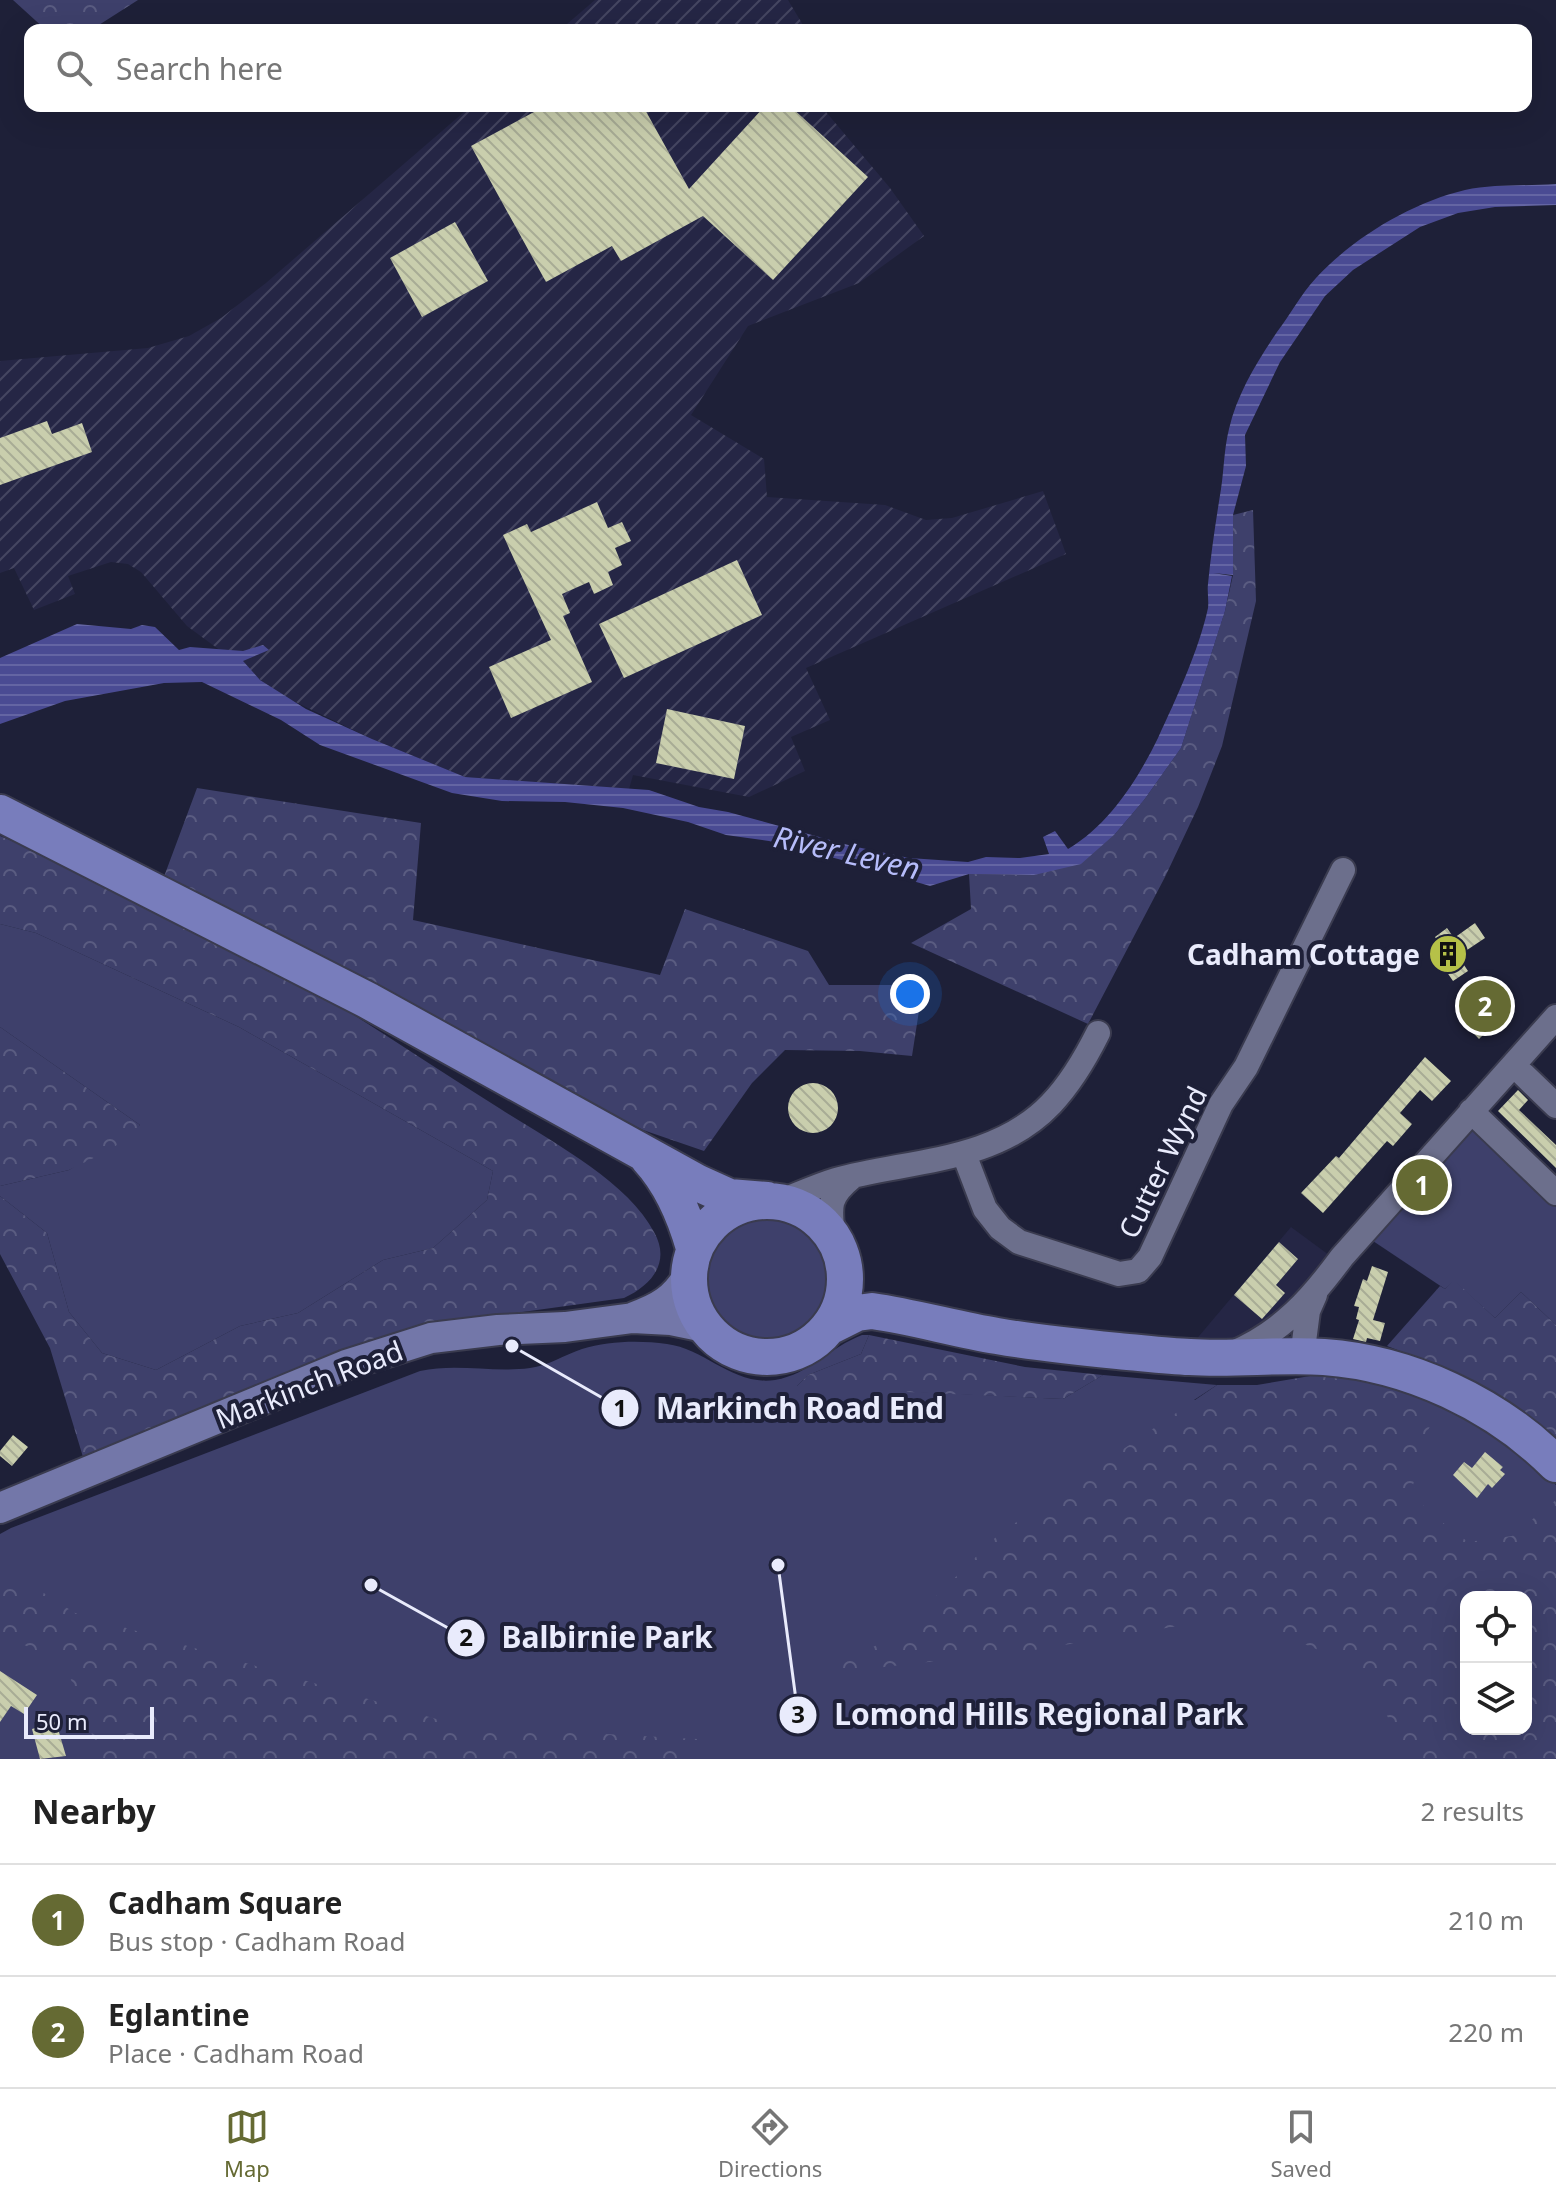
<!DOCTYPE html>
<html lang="en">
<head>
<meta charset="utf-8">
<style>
	body { margin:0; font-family:"Noto Sans",sans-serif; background:#f6f6f6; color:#222 }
	.controls { position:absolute; right:24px; bottom:24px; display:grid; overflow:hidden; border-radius:16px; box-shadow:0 8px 32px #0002 }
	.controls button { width:72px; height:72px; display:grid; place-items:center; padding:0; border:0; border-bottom:2px solid #e0e0e0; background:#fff; color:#222; font:40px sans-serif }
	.scale { position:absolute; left:24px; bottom:20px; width:130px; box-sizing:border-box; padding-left:8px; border:4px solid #e9ebfc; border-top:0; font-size:22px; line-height:28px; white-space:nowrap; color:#e9ebfc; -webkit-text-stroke:6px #1e2038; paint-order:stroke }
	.you { position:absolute; left:910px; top:994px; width:28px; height:28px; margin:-20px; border:6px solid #fff; border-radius:50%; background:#1a73e8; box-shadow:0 0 0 12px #1a73e833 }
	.badge { display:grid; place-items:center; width:52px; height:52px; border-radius:50%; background:#656a33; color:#fff; font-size:26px; font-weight:700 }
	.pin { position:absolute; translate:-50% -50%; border:4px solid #fff; box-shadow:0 2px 8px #0006 }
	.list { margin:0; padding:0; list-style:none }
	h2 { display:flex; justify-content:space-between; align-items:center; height:104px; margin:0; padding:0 32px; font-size:34px }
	h2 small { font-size:26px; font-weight:400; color:#767676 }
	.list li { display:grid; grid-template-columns:52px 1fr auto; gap:24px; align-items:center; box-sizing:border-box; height:112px; padding:0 32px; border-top:2px solid #e0e0e0 }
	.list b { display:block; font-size:30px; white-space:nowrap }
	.list p { margin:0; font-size:26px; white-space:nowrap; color:#767676 }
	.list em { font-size:26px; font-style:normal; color:#767676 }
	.icon { flex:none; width:44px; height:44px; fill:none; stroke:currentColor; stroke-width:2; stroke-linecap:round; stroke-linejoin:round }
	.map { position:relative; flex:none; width:1556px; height:1759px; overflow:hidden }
	.search { position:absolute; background:#fff; box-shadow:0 8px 32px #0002; left:24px; right:24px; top:24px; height:88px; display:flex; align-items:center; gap:20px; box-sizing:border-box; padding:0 28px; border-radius:16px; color:#767676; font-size:30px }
	.sheet { height:328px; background:#fff }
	nav { display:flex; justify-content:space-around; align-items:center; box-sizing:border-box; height:112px; border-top:2px solid #e0e0e0; background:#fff; font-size:22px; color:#767676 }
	nav a { display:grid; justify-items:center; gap:4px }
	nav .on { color:#656a33 }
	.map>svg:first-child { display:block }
	.built { fill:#252645 }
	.industrial { fill:url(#industrial-furrows) }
	.green { fill:#3e406b; fill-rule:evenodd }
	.forest { fill:url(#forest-crowns); fill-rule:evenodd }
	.water { fill:url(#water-rules) }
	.building { fill:url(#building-back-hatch) }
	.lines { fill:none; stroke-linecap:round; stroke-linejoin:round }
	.minor-casing { stroke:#3a3b4f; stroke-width:28 }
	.major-casing { stroke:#3a3b4f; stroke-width:34 }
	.highway-casing { stroke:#3a3b4f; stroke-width:40 }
	.minor { stroke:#6c6f8c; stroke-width:24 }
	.major { stroke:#7377a9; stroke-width:30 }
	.highway { stroke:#787dbc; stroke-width:36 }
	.labels { text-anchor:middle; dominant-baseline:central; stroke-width:8; stroke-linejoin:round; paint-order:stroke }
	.poi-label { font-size:28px; font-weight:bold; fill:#e9ebfc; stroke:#1e2038; text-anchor:end }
	.street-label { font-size:28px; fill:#e9ebfc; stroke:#1e2038 }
	.water-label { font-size:30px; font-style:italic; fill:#b6bcfa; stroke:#1e2038 }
	.leader { fill:none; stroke:#e9ebfc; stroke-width:3 }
	.callout-dot { fill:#e9ebfc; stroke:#1e2038; stroke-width:3 }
	.mark-label { font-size:24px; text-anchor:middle; font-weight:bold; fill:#111 }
	.callout-label { font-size:30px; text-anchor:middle; font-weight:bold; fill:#e9ebfc; stroke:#1e2038; stroke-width:8; stroke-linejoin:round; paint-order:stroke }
</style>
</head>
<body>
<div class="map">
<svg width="1556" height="1759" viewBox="0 0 1556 1759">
	<defs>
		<pattern id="industrial-furrows" width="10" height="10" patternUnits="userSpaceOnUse" patternTransform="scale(2)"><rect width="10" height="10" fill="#252645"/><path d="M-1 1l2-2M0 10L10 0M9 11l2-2" fill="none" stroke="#454661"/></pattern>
		<pattern id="forest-crowns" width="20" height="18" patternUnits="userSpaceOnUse" patternTransform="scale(2)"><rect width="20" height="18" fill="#3e406b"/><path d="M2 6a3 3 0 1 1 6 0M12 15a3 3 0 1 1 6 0" fill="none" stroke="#5a5c81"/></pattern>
		<pattern id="water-rules" width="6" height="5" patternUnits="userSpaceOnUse" patternTransform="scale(2)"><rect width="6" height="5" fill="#4a4b93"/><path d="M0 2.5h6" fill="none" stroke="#6465a3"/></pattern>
		<pattern id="building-back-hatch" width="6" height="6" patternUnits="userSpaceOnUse" patternTransform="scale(2)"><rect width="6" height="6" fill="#c9cead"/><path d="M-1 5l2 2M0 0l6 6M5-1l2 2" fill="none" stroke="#a8ac95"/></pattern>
	</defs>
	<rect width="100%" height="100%" fill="#1e2038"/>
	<!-- built -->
	<path class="built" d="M1291,1227L1329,1255L1276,1317L1254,1333L1229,1341L1194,1342Z"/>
	<!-- industrial -->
	<path class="industrial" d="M595,0H788L806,30H560Z
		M471,106H821L890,188L924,236L859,283L748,326L691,415L764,459L767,497L885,505L926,520L952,518L1043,491L1066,554L806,668L830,720L791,737L805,771L749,797L633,775L629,789L465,777L372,739L281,695L187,626L141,572L128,564L111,562L68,576L75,594L34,610L14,568L0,573V361L148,348L189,336L221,318L266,283Z"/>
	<!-- green -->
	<path class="green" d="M0,924L36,933L239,1027L493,1171L487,1200L433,1248L383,1260L298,1313L240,1326L156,1370L102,1353L69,1312L47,1233L0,1196V1186L69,1170L140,1125L0,1027Z
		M1473,1126L1556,1205V1325L1521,1292L1495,1318L1454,1281L1445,1289L1373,1241Z
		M704 1281a64 64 0 1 1 128 0a64 64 0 1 1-128 0Z
		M862,1335H869L861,1354L808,1375L797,1386L1063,1399L1103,1375L1217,1385L1194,1400L1444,1406L1487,1428L1529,1459L1556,1485V1759H0V1534L11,1528L420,1371C457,1363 493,1373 530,1368C548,1366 564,1355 582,1349C608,1341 639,1340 667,1344C706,1349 733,1386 775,1380C810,1374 830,1347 862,1335ZM1466,1597H1526V1729H1466Z"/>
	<!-- forest -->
	<path class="forest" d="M13,0H138L91,30H46Z
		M1253,510L1256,601L1222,746L1198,807L1165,877L1088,1024L911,943L971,909L969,874L1034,875L1115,834L1144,800L1181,748L1225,611L1233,575V515Z
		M197,788L421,823L413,920L660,975L685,909L808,951L829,985H923L912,1056L860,1051L785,1050L752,1083L704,1151L643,1130L162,882Z
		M0,836L32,849C110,887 191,921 267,963C346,1007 422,1060 499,1108C547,1139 628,1181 654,1232C671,1262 652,1285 624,1298L436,1324L319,1361L83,1457L50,1348L0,1254V1196L47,1233L69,1312L102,1353L156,1370L240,1326L298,1313L383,1260L433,1248L487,1200L493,1171L239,1027L36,933L0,924Z
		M0,1027L140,1125L112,1149L69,1170L0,1186Z
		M1454,1280L1495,1318L1521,1292L1556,1325V1439C1509,1396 1446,1368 1387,1346L1440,1286L1445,1289Z
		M869,1335L1025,1367L1103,1375L1063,1399L796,1387L808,1375L861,1354Z
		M1316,1375C1361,1378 1401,1390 1444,1406L1429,1428L1413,1485L1425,1509L1468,1542L1512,1536L1556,1500V1759H1415L1354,1665L1238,1616L1034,1650L823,1674L899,1633L999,1534L1217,1385H1257ZM1466,1597H1526V1729H1466Z
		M0,1565L75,1613L460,1726L716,1740L694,1759H98L89,1723L64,1663L0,1634Z"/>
	<!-- water -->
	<path class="water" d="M1556,184V205L1495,207L1458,213L1420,227L1353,270L1325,296L1280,362L1245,435L1246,466L1233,515V575L1213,573L1232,576L1225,611L1181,748L1144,800L1115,834L1081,864L1034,875L969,874L930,886L906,879L894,870L865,866L769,841L726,835L688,822L623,808L565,802L502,801L452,793L320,745L281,720L202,682L164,683L65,701L0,724V658L77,624L131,629L142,625L155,627L179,650L190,647L243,651L263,645L269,650L243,661L260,680L306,709L372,739L465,777L649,790L699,807L728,812L852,846L909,858L968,862L986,857L1020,858L1049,854L1043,837L1055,831L1068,849C1109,825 1138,779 1158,738C1176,699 1199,650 1208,608C1209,600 1207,592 1208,584C1211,553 1216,520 1221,489C1224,469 1224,449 1229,429C1237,394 1257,362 1277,332C1290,315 1301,294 1316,278C1354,237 1411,203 1465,190C1494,184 1527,186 1556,184Z"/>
	<!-- building -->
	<path class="building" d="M545,106H643L689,189L765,106H790L868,177L773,280L703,216L621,261L612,246L546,282L471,146Z
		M455,222L488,281L422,317L390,258Z
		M47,421L52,434L82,423L92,452L0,485V438Z
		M597,502L608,528L622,522L631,541L615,548L622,565L608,572L613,585L594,594L589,582L562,594L570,613L563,616L592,682L511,718L489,667L551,640L503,535L527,524L531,532Z
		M737,560L762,615L624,678L599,624Z
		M667,709L745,726L734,779L656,763Z
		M1475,923L1485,938L1458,956L1468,971L1453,981L1433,952L1441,946L1435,937L1447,928L1454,938Z
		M1495,980L1512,997L1491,1017L1496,1022L1479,1039L1457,1016Z
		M1425,1057L1451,1081L1432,1101L1420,1090L1400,1113L1412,1124L1393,1146L1387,1141L1323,1213L1301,1193L1336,1156L1339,1158Z
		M788 1108a25 25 0 1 1 50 0a25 25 0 1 1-50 0Z
		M1518,1090L1528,1100L1519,1110L1556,1145V1168L1498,1111Z
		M1279,1242L1298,1259L1276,1285L1285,1293L1262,1319L1234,1295Z
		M1372,1266L1388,1272L1373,1320L1385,1323L1380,1341L1367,1338L1366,1342L1353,1339L1359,1320L1356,1319L1359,1307L1354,1306L1363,1279L1367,1281Z
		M13,1435L28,1447L12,1466L0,1456V1451Z
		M1485,1452L1503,1467L1500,1470L1505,1474L1492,1488L1488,1484L1477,1498L1453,1475L1464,1462L1472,1468Z
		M0,1671L37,1695L24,1714L11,1706L0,1722Z
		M56,1722L66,1756L40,1759L32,1729Z"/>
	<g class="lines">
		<!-- minor casing -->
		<g class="minor-casing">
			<path id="minor" d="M1524,1075L1556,1106
				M1471,1111L1556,1193
				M964,1154L985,1209L1000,1228L1019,1242L1119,1274L1138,1271L1150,1257L1221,1104L1246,1067L1343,870
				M779,1202C797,1195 816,1186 836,1180C908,1160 995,1163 1051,1104C1070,1084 1086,1057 1098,1033
				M833,1237C830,1207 827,1198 851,1178
				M1233,1353C1282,1332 1311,1299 1342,1257L1556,1017
				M1302,1357L1308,1311L1315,1295"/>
		</g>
		<!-- major casing -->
		<g class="major-casing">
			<path id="major" d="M634,1317C659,1308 675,1299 688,1276
				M0,1508L346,1365L431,1338L498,1330L565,1327L633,1318L671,1320L705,1327"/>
		</g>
		<!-- highway casing -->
		<g class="highway-casing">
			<path id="highway" d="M0,813L367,1000L698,1183L729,1197L767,1200
				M648,1158C671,1183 685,1216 694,1248
				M689 1279a78 78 0 1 1 156 0a78 78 0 1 1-156 0Z
				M829,1327L857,1313L872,1311C914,1317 955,1329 997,1336C1037,1343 1077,1347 1118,1351C1142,1353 1166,1356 1190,1357C1234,1360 1279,1354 1324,1357C1409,1363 1496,1404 1556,1464"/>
		</g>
		<!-- minor -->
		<use href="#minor" class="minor"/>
		<!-- major -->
		<use href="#major" class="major"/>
		<!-- highway -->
		<use href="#highway" class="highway"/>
	</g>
	<!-- icons -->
	<defs>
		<g id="building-disc" transform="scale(2)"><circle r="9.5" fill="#b6c148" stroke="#1e2038"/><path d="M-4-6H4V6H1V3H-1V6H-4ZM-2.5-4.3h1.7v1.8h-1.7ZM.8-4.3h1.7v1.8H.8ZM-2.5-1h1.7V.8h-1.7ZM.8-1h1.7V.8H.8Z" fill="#111"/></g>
	</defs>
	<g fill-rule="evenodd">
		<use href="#building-disc" x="1448" y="954"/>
	</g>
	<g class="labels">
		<!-- poi labels -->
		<g class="poi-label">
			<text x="1420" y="954">Cadham Cottage</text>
		</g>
		<!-- street labels -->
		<g class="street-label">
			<text transform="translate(1162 1162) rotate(-64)">Cutter Wynd</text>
			<text transform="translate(309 1384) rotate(-21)">Markinch Road</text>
		</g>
		<!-- water labels -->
		<g class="water-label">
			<text transform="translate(847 852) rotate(13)">River Leven</text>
		</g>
	</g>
	<!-- callouts -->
	<path class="leader" d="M512 1346L620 1408M371 1585L466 1638M778 1565L798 1715"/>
	<g class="callout-dot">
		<circle cx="512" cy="1346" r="8"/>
		<circle cx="371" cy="1585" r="8"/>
		<circle cx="778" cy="1565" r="8"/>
		<circle cx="620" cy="1408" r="20"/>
		<circle cx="466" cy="1638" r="20"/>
		<circle cx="798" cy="1715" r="20"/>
	</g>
	<g class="mark-label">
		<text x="620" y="1417">1</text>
		<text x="466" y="1646">2</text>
		<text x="798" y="1723">3</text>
	</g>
	<g class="callout-label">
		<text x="800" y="1419">Markinch Road End</text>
		<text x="607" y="1648">Balbirnie Park</text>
		<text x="1039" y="1725">Lomond Hills Regional Park</text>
	</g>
</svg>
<div class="controls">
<button><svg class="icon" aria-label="locate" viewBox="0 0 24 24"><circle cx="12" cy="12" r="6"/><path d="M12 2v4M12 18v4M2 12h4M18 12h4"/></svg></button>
<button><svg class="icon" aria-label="layers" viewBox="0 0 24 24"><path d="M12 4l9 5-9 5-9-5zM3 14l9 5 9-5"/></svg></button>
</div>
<div class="scale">50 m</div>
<div class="you"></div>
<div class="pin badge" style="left:1422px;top:1185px">1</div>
<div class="pin badge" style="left:1485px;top:1006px">2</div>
<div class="search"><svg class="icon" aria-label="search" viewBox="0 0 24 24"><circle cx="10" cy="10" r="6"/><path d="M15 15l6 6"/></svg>Search here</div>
</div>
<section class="sheet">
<h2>Nearby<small>2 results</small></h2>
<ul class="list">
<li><span class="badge">1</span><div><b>Cadham Square</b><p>Bus stop · Cadham Road</p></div><em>210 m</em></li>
<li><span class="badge">2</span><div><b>Eglantine</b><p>Place · Cadham Road</p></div><em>220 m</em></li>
</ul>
</section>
<nav>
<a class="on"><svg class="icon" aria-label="map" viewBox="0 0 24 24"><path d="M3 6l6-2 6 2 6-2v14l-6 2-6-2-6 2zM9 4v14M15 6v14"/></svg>Map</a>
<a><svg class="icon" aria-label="directions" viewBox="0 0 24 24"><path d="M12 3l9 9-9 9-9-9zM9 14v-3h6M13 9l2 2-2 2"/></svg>Directions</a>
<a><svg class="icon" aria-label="saved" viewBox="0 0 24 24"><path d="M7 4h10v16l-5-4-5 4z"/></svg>Saved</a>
</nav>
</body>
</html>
